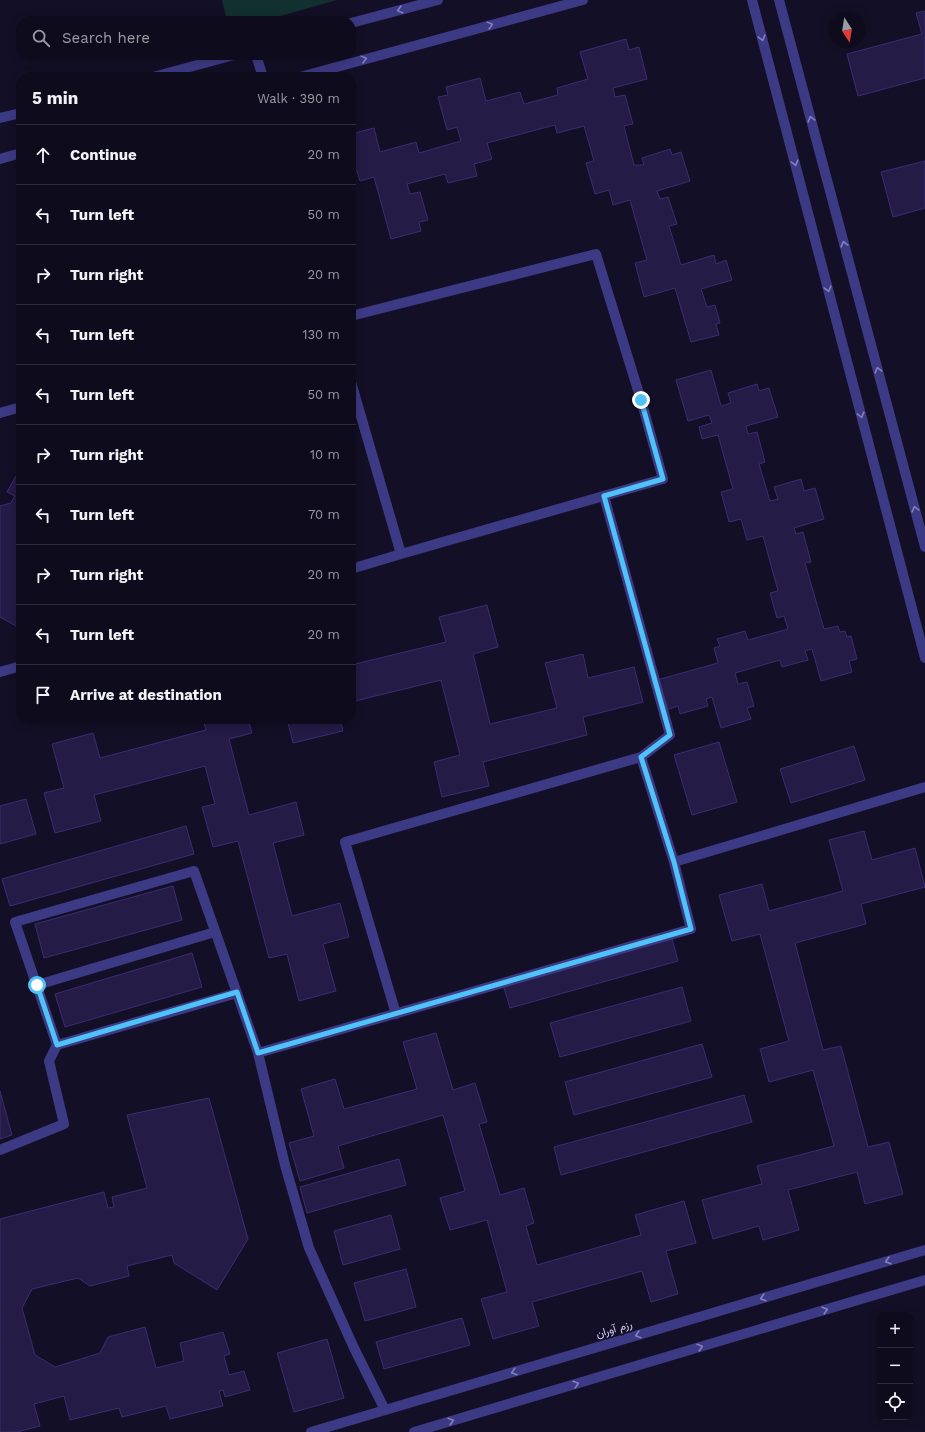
<!DOCTYPE html>
<html lang="en">
<head>
<meta charset="utf-8">
<style>
	body { margin:0; font-family:"Work Sans",Vazirmatn,sans-serif; background:#1c1929; color:#f1f3f6 }
	.controls { position:absolute; right:12px; bottom:12px; display:grid; overflow:hidden; border-radius:8px; box-shadow:0 2px 10px #0003 }
	.controls button { width:36px; height:36px; display:grid; place-items:center; padding:0; border:0; border-bottom:1px solid #2e2b3b; background:#0e0b1c; color:#f1f3f6; font:20px sans-serif }
	.compass { position:absolute; left:829px; top:12px; width:36px; height:36px; border-radius:50%; background:#0e0b1c; box-shadow:0 2px 10px #0003; rotate:168deg }
	.stop { position:absolute; width:12px; height:12px; margin:-9px; border:3px solid #4fc3f7; border-radius:50%; background:#fff }
	.stop.end { background:#4fc3f7; border-color:#fff; box-shadow:0 1px 4px #0008 }
	.list { margin:0; padding:0; list-style:none }
	h2 { display:flex; justify-content:space-between; align-items:center; height:52px; margin:0; padding:0 16px; font-size:17px }
	h2 small { font-size:13px; font-weight:400; color:#9b9ba3 }
	.list li { display:grid; grid-template-columns:26px 1fr auto; gap:12px; align-items:center; box-sizing:border-box; height:60px; padding:0 16px; border-top:1px solid #2e2b3b }
	.list b { display:block; font-size:15px; white-space:nowrap }
	.list em { font-size:13px; font-style:normal; color:#9b9ba3 }
	.icon { flex:none; width:22px; height:22px; fill:none; stroke:currentColor; stroke-width:2; stroke-linecap:round; stroke-linejoin:round }
	.map { position:relative; flex:none; width:925px; height:1432px; overflow:hidden }
	.search { position:absolute; background:#0e0b1c; box-shadow:0 2px 10px #0003; left:16px; top:16px; width:340px; height:44px; display:flex; align-items:center; gap:10px; box-sizing:border-box; padding:0 14px; border-radius:16px; color:#9b9ba3; font-size:15px }
	.panel { position:absolute; background:#0e0b1c; box-shadow:0 2px 10px #0003; left:16px; top:72px; width:340px; height:652px; border-radius:16px }
	.map>svg:first-child { display:block }
	.green { fill:#12302f }
	.building { fill:#241b47; stroke:#3b2d73 }
	.lines { fill:none; stroke-linecap:round; stroke-linejoin:round }
	.minor { stroke:#3d3a85; stroke-width:10 }
	.tertiary { stroke:#3d3a85; stroke-width:10 }
	.oneway { stroke:#837fbc }
	.route { stroke:#4fc3f7; stroke-width:5 }
	.labels { text-anchor:middle; dominant-baseline:central; stroke-width:3.5; stroke-linejoin:round; paint-order:stroke }
	.street-label { font-size:11px; fill:#d9d4ff; stroke:#130f26 }
</style>
</head>
<body>
<div class="map">
<svg width="925" height="1432" viewBox="0 0 925 1432">
	<rect width="100%" height="100%" fill="#130f26"/>
	<!-- green -->
	<path class="green" d="M222,0H337L263,21H227Z"/>
	<!-- building -->
	<path class="building" d="M925,11V78L858,96L847,54L922,34L916,13Z
		M626,39L629,50L639,47L647,79L613,88L615,97L625,95L633,124L624,126L634,165H644L642,158L670,149L672,155L681,152L690,181L657,191L660,199L668,197L677,224L669,226L681,265L714,255L716,264L726,260L732,280L701,289L707,307L715,305L720,323L716,324L719,335L691,342L675,288L644,297L635,263L647,260L630,200L613,205L609,190L595,194L586,163L594,161L584,126L557,133L555,125L487,143L492,159L474,164L477,176L448,183L445,174L407,184L410,194L420,192L428,220L419,222L421,231L391,239L374,177L360,181L357,171L351,173V134L374,128L380,152L416,142L419,153L461,141L457,127L447,130L438,97L448,95L446,87L480,78L486,101L520,92L524,104L558,95L557,88L588,79L580,52Z
		M925,161V208L893,217L881,172Z
		M711,370L721,406L731,403L728,393L757,384L759,391L769,388L778,417L746,426L748,434L757,432L765,462L759,464L770,501L778,499L774,487L801,479L804,491L815,488L824,519L794,528L796,534L803,532L811,562L805,563L824,629L838,626L840,632L845,631L847,637L851,636L857,659L849,661L852,672L821,681L812,649L805,651L808,660L782,667L780,660L735,673L738,684L747,682L754,706L747,708L751,719L721,728L712,697L706,699L708,706L680,714L678,706L666,710L657,680L718,663L714,648L720,646L717,639L745,631L748,640L788,629L784,616L777,618L770,593L778,591L763,536L747,540L741,519L729,522L721,492L733,489L718,435L702,439L699,427L712,423L709,415L688,421L676,380Z
		M16,476L21,478V617L16,626L0,617V506L11,503L15,496L7,492Z
		M487,605L498,647L473,654L490,724L557,708L545,663L583,654L588,678L634,667L643,702L583,717L587,735L483,762L489,786L442,797L434,762L460,755L441,680L351,702V665L446,642L439,617Z
		M203,719H248L252,733L229,739L249,815L296,802L304,835L273,843L292,916L340,903L349,937L323,944L336,991L299,1001L287,954L269,958L238,841L213,847L202,807L215,804L205,766L94,795L101,821L55,833L44,793L64,788L52,744L93,733L100,758L206,730Z
		M287,719H340L343,731L293,743Z
		M719,742L737,802L692,815L674,755Z
		M854,746L865,780L791,803L780,769Z
		M26,799L36,834L0,844V806Z
		M186,826L194,854L10,906L2,879Z
		M864,831L872,860L915,848L925,887L861,904L866,924L795,943L823,1050L841,1046L868,1147L889,1142L903,1194L865,1204L857,1172L788,1190L799,1230L763,1240L759,1226L713,1239L702,1200L762,1184L757,1166L834,1146L813,1070L769,1082L760,1049L789,1041L760,934L732,941L719,895L762,884L769,911L843,891L829,840Z
		M173,886L182,920L44,958L35,924Z
		M671,935L678,961L510,1008L502,981Z
		M192,953L202,987L65,1027L55,994Z
		M682,987L691,1021L560,1057L550,1023Z
		M436,1033L453,1090L475,1083L487,1122L479,1124L500,1195L524,1188L534,1223L526,1226L537,1265L641,1235L635,1215L684,1201L696,1243L666,1251L678,1294L651,1302L642,1271L532,1302L539,1326L493,1339L481,1299L507,1292L487,1220L450,1230L440,1198L465,1191L443,1115L338,1146L344,1168L300,1181L289,1143L314,1136L301,1089L335,1079L344,1109L417,1089L403,1042Z
		M702,1044L712,1077L574,1115L565,1082Z
		M0,1091L12,1135L0,1139Z
		M744,1095L752,1122L561,1175L554,1147Z
		M209,1098L248,1239L217,1290L174,1263L172,1255L127,1266L129,1276L90,1286L78,1278L32,1289L22,1308L35,1355L55,1367L100,1353L108,1337L145,1327L156,1368L184,1361L180,1343L223,1332L230,1354L224,1356L229,1375L244,1371L250,1390L225,1397L223,1390L219,1391L223,1406L170,1419L166,1406L122,1417L119,1408L70,1420L64,1396L34,1404L40,1426L17,1432H0V1219L104,1192L108,1208L114,1207L112,1197L147,1188L127,1115Z
		M399,1159L406,1185L307,1213L300,1187Z
		M391,1215L400,1249L343,1265L334,1231Z
		M406,1269L416,1307L365,1321L354,1283Z
		M462,1318L470,1345L384,1369L376,1342Z
		M327,1339L344,1398L294,1412L277,1353Z"/>
	<g class="lines">
		<!-- minor -->
		<path class="minor" d="M256,55L263,77
			M351,316L596,254L641,400L663,479L401,554
			M351,382L401,554L351,569
			M0,413L21,407
			M0,672L21,666
			M674,862L925,787
			M37,985L215,932
			M396,1014L345,842L641,757L670,735L604,496
			M57,1045L237,993
			M258,1053L691,929L674,862L641,757
			M0,1150L64,1124L49,1061L57,1045L15,922L194,871L258,1053L285,1165L309,1248L354,1348L385,1410"/>
		<!-- tertiary -->
		<path class="tertiary" d="M752,0L925,658
			M779,0L925,547
			M351,23L438,0
			M153,77L234,55
			M300,77L583,0
			M0,118L21,113
			M0,159L21,153
			M311,1432L925,1250
			M414,1432L925,1280"/>
	</g>
	<!-- one-way arrows -->
	<defs><path id="oneway-chevron" d="M-2-3.5L2.5 0L-2 3.5" fill="none" stroke-width="1.6" stroke-linecap="round" stroke-linejoin="round"/></defs>
	<g class="oneway">
		<use href="#oneway-chevron" transform="translate(400 10) rotate(165)"/>
		<use href="#oneway-chevron" transform="translate(490 25) rotate(-15)"/>
		<use href="#oneway-chevron" transform="translate(762 38) rotate(75)"/>
		<use href="#oneway-chevron" transform="translate(364 59) rotate(-15)"/>
		<use href="#oneway-chevron" transform="translate(811 119) rotate(-105)"/>
		<use href="#oneway-chevron" transform="translate(795 163) rotate(75)"/>
		<use href="#oneway-chevron" transform="translate(844 244) rotate(-105)"/>
		<use href="#oneway-chevron" transform="translate(828 289) rotate(75)"/>
		<use href="#oneway-chevron" transform="translate(878 370) rotate(-105)"/>
		<use href="#oneway-chevron" transform="translate(861 415) rotate(75)"/>
		<use href="#oneway-chevron" transform="translate(915 509) rotate(-105)"/>
		<use href="#oneway-chevron" transform="translate(888 1261) rotate(163)"/>
		<use href="#oneway-chevron" transform="translate(763 1298) rotate(163)"/>
		<use href="#oneway-chevron" transform="translate(825 1310) rotate(-17)"/>
		<use href="#oneway-chevron" transform="translate(638 1335) rotate(163)"/>
		<use href="#oneway-chevron" transform="translate(700 1347) rotate(-17)"/>
		<use href="#oneway-chevron" transform="translate(514 1372) rotate(163)"/>
		<use href="#oneway-chevron" transform="translate(576 1384) rotate(-17)"/>
		<use href="#oneway-chevron" transform="translate(451 1421) rotate(-17)"/>
	</g>
	<g class="lines">
		<!-- route -->
		<path class="route" d="M37,985L57,1045L237,992L258,1053L691,929L674,862L641,757L670,735L604,496L663,479L641,400"/>
	</g>
	<g class="labels">
		<!-- street labels -->
		<g class="street-label">
			<text transform="translate(614 1329) rotate(-17)">رزم آوران</text>
		</g>
	</g>
</svg>
<div class="controls">
<button>+</button>
<button>−</button>
<button><svg class="icon" aria-label="locate" viewBox="0 0 24 24"><circle cx="12" cy="12" r="6"/><path d="M12 2v4M12 18v4M2 12h4M18 12h4"/></svg></button>
</div>
<svg class="compass" viewBox="-18 -18 36 36"><path d="M0-13l5 13h-10z" fill="#e53935"/><path d="M0 13l5-13h-10z" fill="#9b9ba3"/></svg>
<div class="stop" style="left:37px;top:985px"></div>
<div class="stop end" style="left:641px;top:400px"></div>
<div class="search"><svg class="icon" aria-label="search" viewBox="0 0 24 24"><circle cx="10" cy="10" r="6"/><path d="M15 15l6 6"/></svg>Search here</div>
<section class="panel">
<h2>5 min<small>Walk · 390 m</small></h2>
<ul class="list">
<li><svg class="icon" aria-label="ahead" viewBox="0 0 24 24"><path d="M12 20V5M6 11l6-6 6 6"/></svg><div><b>Continue</b></div><em>20 m</em></li>
<li><svg class="icon" aria-label="left" viewBox="0 0 24 24"><path d="M17 20v-9H6M10 6l-5 5 5 5"/></svg><div><b>Turn left</b></div><em>50 m</em></li>
<li><svg class="icon" aria-label="right" viewBox="0 0 24 24"><path d="M7 20v-9h11M14 6l5 5-5 5"/></svg><div><b>Turn right</b></div><em>20 m</em></li>
<li><svg class="icon" aria-label="left" viewBox="0 0 24 24"><path d="M17 20v-9H6M10 6l-5 5 5 5"/></svg><div><b>Turn left</b></div><em>130 m</em></li>
<li><svg class="icon" aria-label="left" viewBox="0 0 24 24"><path d="M17 20v-9H6M10 6l-5 5 5 5"/></svg><div><b>Turn left</b></div><em>50 m</em></li>
<li><svg class="icon" aria-label="right" viewBox="0 0 24 24"><path d="M7 20v-9h11M14 6l5 5-5 5"/></svg><div><b>Turn right</b></div><em>10 m</em></li>
<li><svg class="icon" aria-label="left" viewBox="0 0 24 24"><path d="M17 20v-9H6M10 6l-5 5 5 5"/></svg><div><b>Turn left</b></div><em>70 m</em></li>
<li><svg class="icon" aria-label="right" viewBox="0 0 24 24"><path d="M7 20v-9h11M14 6l5 5-5 5"/></svg><div><b>Turn right</b></div><em>20 m</em></li>
<li><svg class="icon" aria-label="left" viewBox="0 0 24 24"><path d="M17 20v-9H6M10 6l-5 5 5 5"/></svg><div><b>Turn left</b></div><em>20 m</em></li>
<li><svg class="icon" aria-label="arrive" viewBox="0 0 24 24"><path d="M6 21V4h12l-3 4 3 4H6"/></svg><div><b>Arrive at destination</b></div></li>
</ul>
</section>
</div>
</body>
</html>
